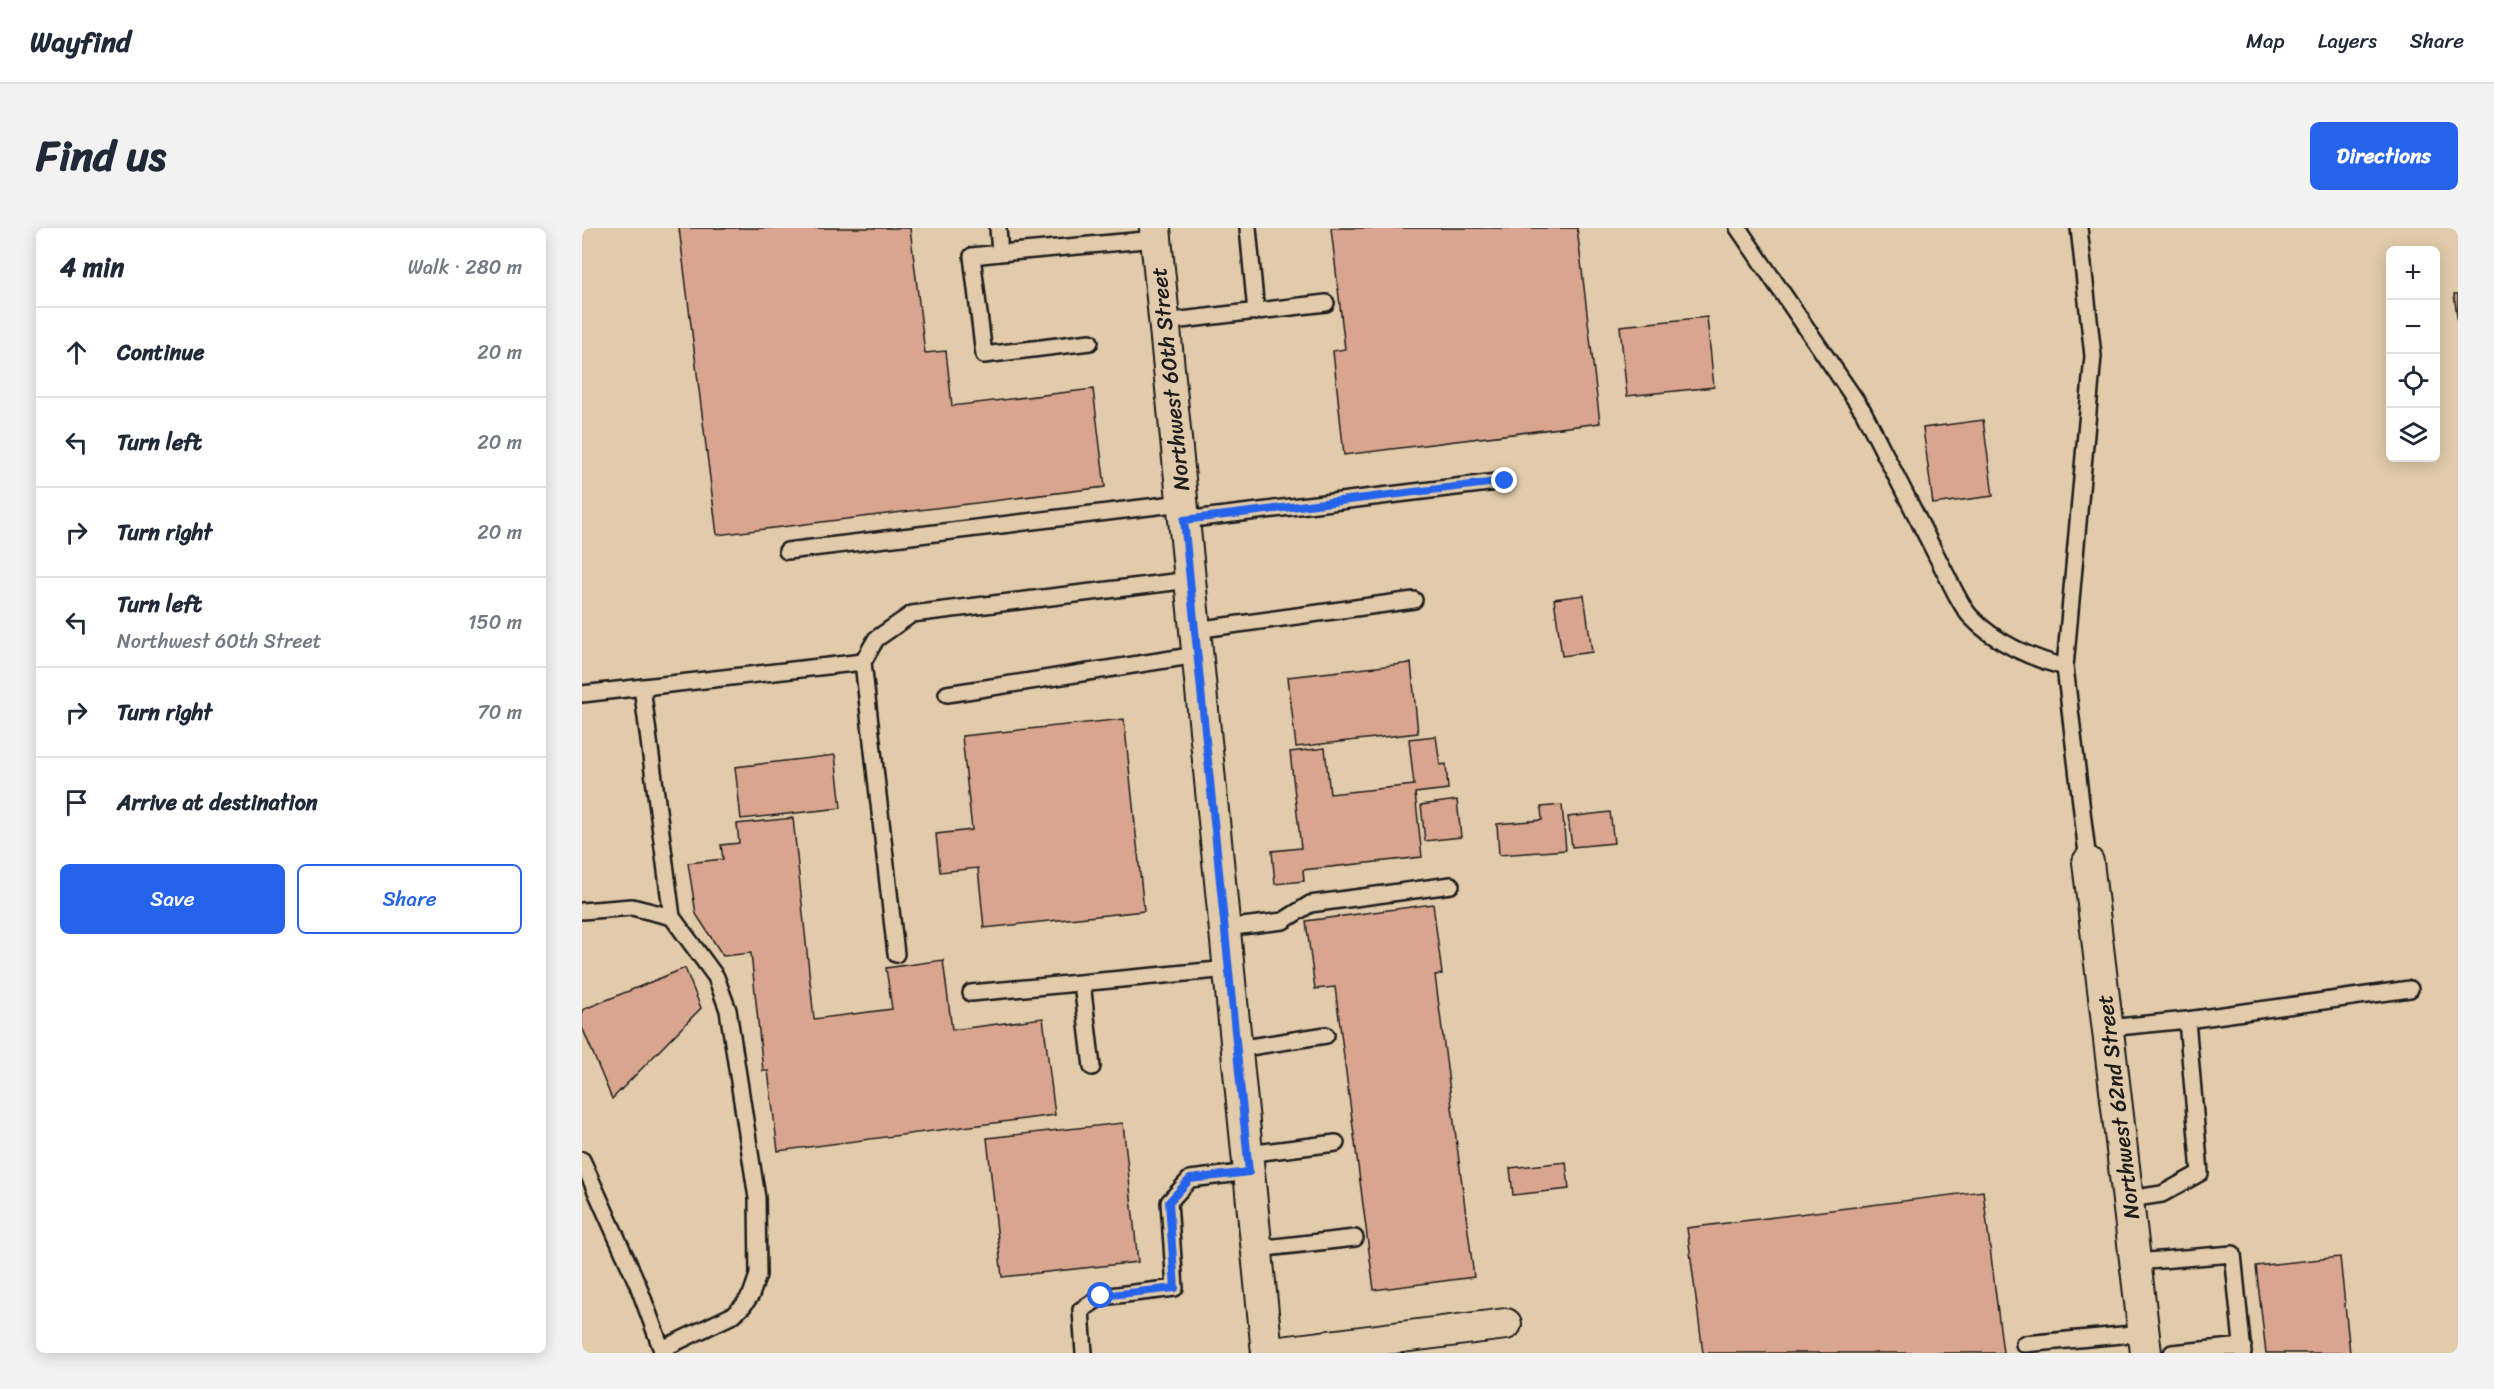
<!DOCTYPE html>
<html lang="en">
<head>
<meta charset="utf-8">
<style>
	body { margin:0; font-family:Sriracha,sans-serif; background:#f2f2f3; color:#1f2937 }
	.controls { position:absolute; right:18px; top:18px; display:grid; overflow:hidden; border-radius:9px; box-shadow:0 3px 15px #0003 }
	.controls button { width:54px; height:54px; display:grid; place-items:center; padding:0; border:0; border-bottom:2px solid #e0e1e3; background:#fff; color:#1f2937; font:30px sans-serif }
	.stop { position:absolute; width:18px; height:18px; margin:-14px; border:4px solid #2563eb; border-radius:50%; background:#fff }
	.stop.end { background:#2563eb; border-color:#fff; box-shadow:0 2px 6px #0008 }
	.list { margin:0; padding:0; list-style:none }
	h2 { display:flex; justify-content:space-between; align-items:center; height:78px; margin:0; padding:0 24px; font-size:26px }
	h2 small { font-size:20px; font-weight:400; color:#747a83 }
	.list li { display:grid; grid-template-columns:39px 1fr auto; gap:18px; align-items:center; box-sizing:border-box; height:90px; padding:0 24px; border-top:2px solid #e0e1e3 }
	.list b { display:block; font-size:22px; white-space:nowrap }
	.list p { margin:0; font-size:20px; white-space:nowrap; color:#747a83 }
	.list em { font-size:20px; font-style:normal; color:#747a83 }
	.actions { display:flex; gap:12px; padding:18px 24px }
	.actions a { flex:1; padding:14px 0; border:2px solid #2563eb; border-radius:9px; text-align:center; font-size:21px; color:#2563eb }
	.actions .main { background:#2563eb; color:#fff }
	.icon { flex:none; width:33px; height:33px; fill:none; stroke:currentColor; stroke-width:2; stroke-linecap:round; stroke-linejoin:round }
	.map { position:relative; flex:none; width:1876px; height:1125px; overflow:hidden; border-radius:9px }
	header { display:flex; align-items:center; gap:36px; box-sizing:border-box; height:84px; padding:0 30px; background:#fff; border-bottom:2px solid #e0e1e3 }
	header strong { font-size:28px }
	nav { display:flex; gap:33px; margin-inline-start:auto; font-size:21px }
	.intro { display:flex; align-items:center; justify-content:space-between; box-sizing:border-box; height:144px; padding:0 36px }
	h1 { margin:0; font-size:42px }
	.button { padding:15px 27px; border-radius:9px; background:#2563eb; color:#fff; font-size:21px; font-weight:700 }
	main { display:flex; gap:36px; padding:0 36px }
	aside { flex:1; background:#fff; border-radius:9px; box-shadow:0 3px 15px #0003 }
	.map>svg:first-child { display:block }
	.building { fill:#d9a58e; stroke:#1c1c1c; stroke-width:1.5 }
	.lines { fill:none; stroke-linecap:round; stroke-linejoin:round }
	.lane-casing { stroke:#1c1c1c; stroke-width:20 }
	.street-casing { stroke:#1c1c1c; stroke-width:34 }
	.lane { stroke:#e2cbab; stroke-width:15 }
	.street { stroke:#e2cbab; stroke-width:30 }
	.route { stroke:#2563eb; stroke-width:8 }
	.labels { text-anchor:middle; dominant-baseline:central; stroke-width:4.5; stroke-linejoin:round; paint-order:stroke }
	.street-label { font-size:22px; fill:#1c1c1c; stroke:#e2cbab }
</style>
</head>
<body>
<header>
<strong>Wayfind</strong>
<nav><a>Map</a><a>Layers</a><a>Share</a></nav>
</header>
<div class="intro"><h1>Find us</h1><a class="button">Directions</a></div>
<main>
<aside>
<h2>4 min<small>Walk · 280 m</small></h2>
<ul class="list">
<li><svg class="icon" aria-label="ahead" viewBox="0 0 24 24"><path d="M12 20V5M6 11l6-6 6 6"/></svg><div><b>Continue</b></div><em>20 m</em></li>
<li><svg class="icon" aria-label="left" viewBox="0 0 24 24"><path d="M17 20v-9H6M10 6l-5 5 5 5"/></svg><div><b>Turn left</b></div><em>20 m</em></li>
<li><svg class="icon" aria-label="right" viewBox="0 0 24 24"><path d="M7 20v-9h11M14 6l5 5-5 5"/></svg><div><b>Turn right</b></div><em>20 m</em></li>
<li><svg class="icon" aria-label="left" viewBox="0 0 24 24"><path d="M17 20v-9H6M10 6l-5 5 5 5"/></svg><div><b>Turn left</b><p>Northwest 60th Street</p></div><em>150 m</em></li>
<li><svg class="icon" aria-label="right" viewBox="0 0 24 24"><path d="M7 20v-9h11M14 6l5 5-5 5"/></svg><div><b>Turn right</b></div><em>70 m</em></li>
<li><svg class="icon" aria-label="arrive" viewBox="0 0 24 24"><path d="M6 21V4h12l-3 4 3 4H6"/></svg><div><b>Arrive at destination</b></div></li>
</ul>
<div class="actions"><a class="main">Save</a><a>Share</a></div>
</aside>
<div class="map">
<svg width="1876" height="1125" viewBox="0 0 1876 1125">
	<rect width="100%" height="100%" fill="#e2cbab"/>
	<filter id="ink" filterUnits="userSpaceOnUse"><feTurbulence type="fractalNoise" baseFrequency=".0167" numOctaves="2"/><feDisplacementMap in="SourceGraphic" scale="12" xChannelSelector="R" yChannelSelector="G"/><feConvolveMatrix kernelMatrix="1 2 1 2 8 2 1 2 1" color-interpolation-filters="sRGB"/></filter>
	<g filter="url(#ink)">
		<!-- building -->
		<path class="building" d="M97,0H328L343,125L364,123L370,178L511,161L523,259L135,307Z
			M749,0H995L1018,195L762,227L751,123L763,121Z
			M1872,66H1876V96Z
			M1125,89L1132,159L1045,168L1038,98Z
			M1401,192L1411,268L1351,276L1341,200Z
			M1002,367L1010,424L980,428L972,371Z
			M829,435L836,505L714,519L706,449Z
			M542,491L562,683L402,700L396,640L358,644L354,606L390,602L380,508Z
			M854,508L858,537L864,536L866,561L833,565L840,629L721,642L722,653L693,656L690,623L719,620L708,524L743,520L748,566L832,557L827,511Z
			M253,527L259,580L159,591L153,539Z
			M875,572L879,609L843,613L839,577Z
			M980,577L984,622L917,627L915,596L960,592L959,579Z
			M1028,584L1032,615L990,619L986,589Z
			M211,590L232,791L310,781L304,740L361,732L370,802L461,790L473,887L196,923L186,843H181L169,725L141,728L114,686L106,635L141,631L139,617L157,615L155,596Z
			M851,676L860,746L853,747L892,1049L792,1062L753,759L733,761L724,693Z
			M103,740L119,780L30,871L0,799V782Z
			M541,895L556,1034L420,1049L405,910Z
			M984,934L987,961L931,967L928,940Z
			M1401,963L1421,1125H1121L1105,1000Z
			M1758,1029L1768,1125H1684L1674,1038Z"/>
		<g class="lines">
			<!-- lane casing -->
			<g class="lane-casing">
				<path id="lane" d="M416,0L418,25L574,11
					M666,0L674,84
					M1156,0L1281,183L1374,366C1378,373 1383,383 1389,389C1412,414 1451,431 1483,439
					M1497,0L1511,128L1483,439L1506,634
					M418,25L390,28L402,127L508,114
					M582,94L744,75
					M602,292L923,253
					M205,323L600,275
					M613,402L832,372
					M281,434L294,411L330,386L608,352
					M60,459L90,689
					M0,466L281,434L314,726
					M365,466L615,427
					M0,683L50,679L90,689L134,749L146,782L175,970L176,1047L169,1067L161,1078L151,1087L80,1121
					M643,700L701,693L728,676L869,657
					M500,755L510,839
					M389,765L647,741
					M1605,792L1828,761
					M1526,800L1605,792L1618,945L1580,966L1547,971
					M655,821L744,807
					M665,926L754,915
					M0,932L56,1057L81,1125
					M675,1021L773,1010
					M1554,1034L1651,1026L1661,1125
					M1442,1116L1561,1105
					M502,1125L499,1082L519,1069L593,1060L587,974L608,951L667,944
					M1590,1125L1661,1118"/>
			</g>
			<!-- street casing -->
			<g class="street-casing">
				<path id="street" d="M573,0L685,1125
					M1506,634L1564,1125
					M691,1125L924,1096"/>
			</g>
			<!-- lane -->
			<use href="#lane" class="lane"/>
			<!-- street -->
			<use href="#street" class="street"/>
		</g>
	</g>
	<g class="lines" filter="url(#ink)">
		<!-- route -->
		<path class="route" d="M519,1068L593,1060L587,974L608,951L667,944L602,292L923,253"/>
	</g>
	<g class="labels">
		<!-- street labels -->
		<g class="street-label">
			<text transform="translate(588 151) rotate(-96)">Northwest 60th Street</text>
			<text transform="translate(1536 879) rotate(-97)">Northwest 62nd Street</text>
		</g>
	</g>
</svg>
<div class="controls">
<button>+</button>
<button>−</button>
<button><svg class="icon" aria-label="locate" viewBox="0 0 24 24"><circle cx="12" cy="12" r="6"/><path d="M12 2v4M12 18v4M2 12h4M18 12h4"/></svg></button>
<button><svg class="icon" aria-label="layers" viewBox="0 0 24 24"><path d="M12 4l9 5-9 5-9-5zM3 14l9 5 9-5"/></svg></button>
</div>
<div class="stop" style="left:519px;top:1068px"></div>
<div class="stop end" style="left:923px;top:253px"></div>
</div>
</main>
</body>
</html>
